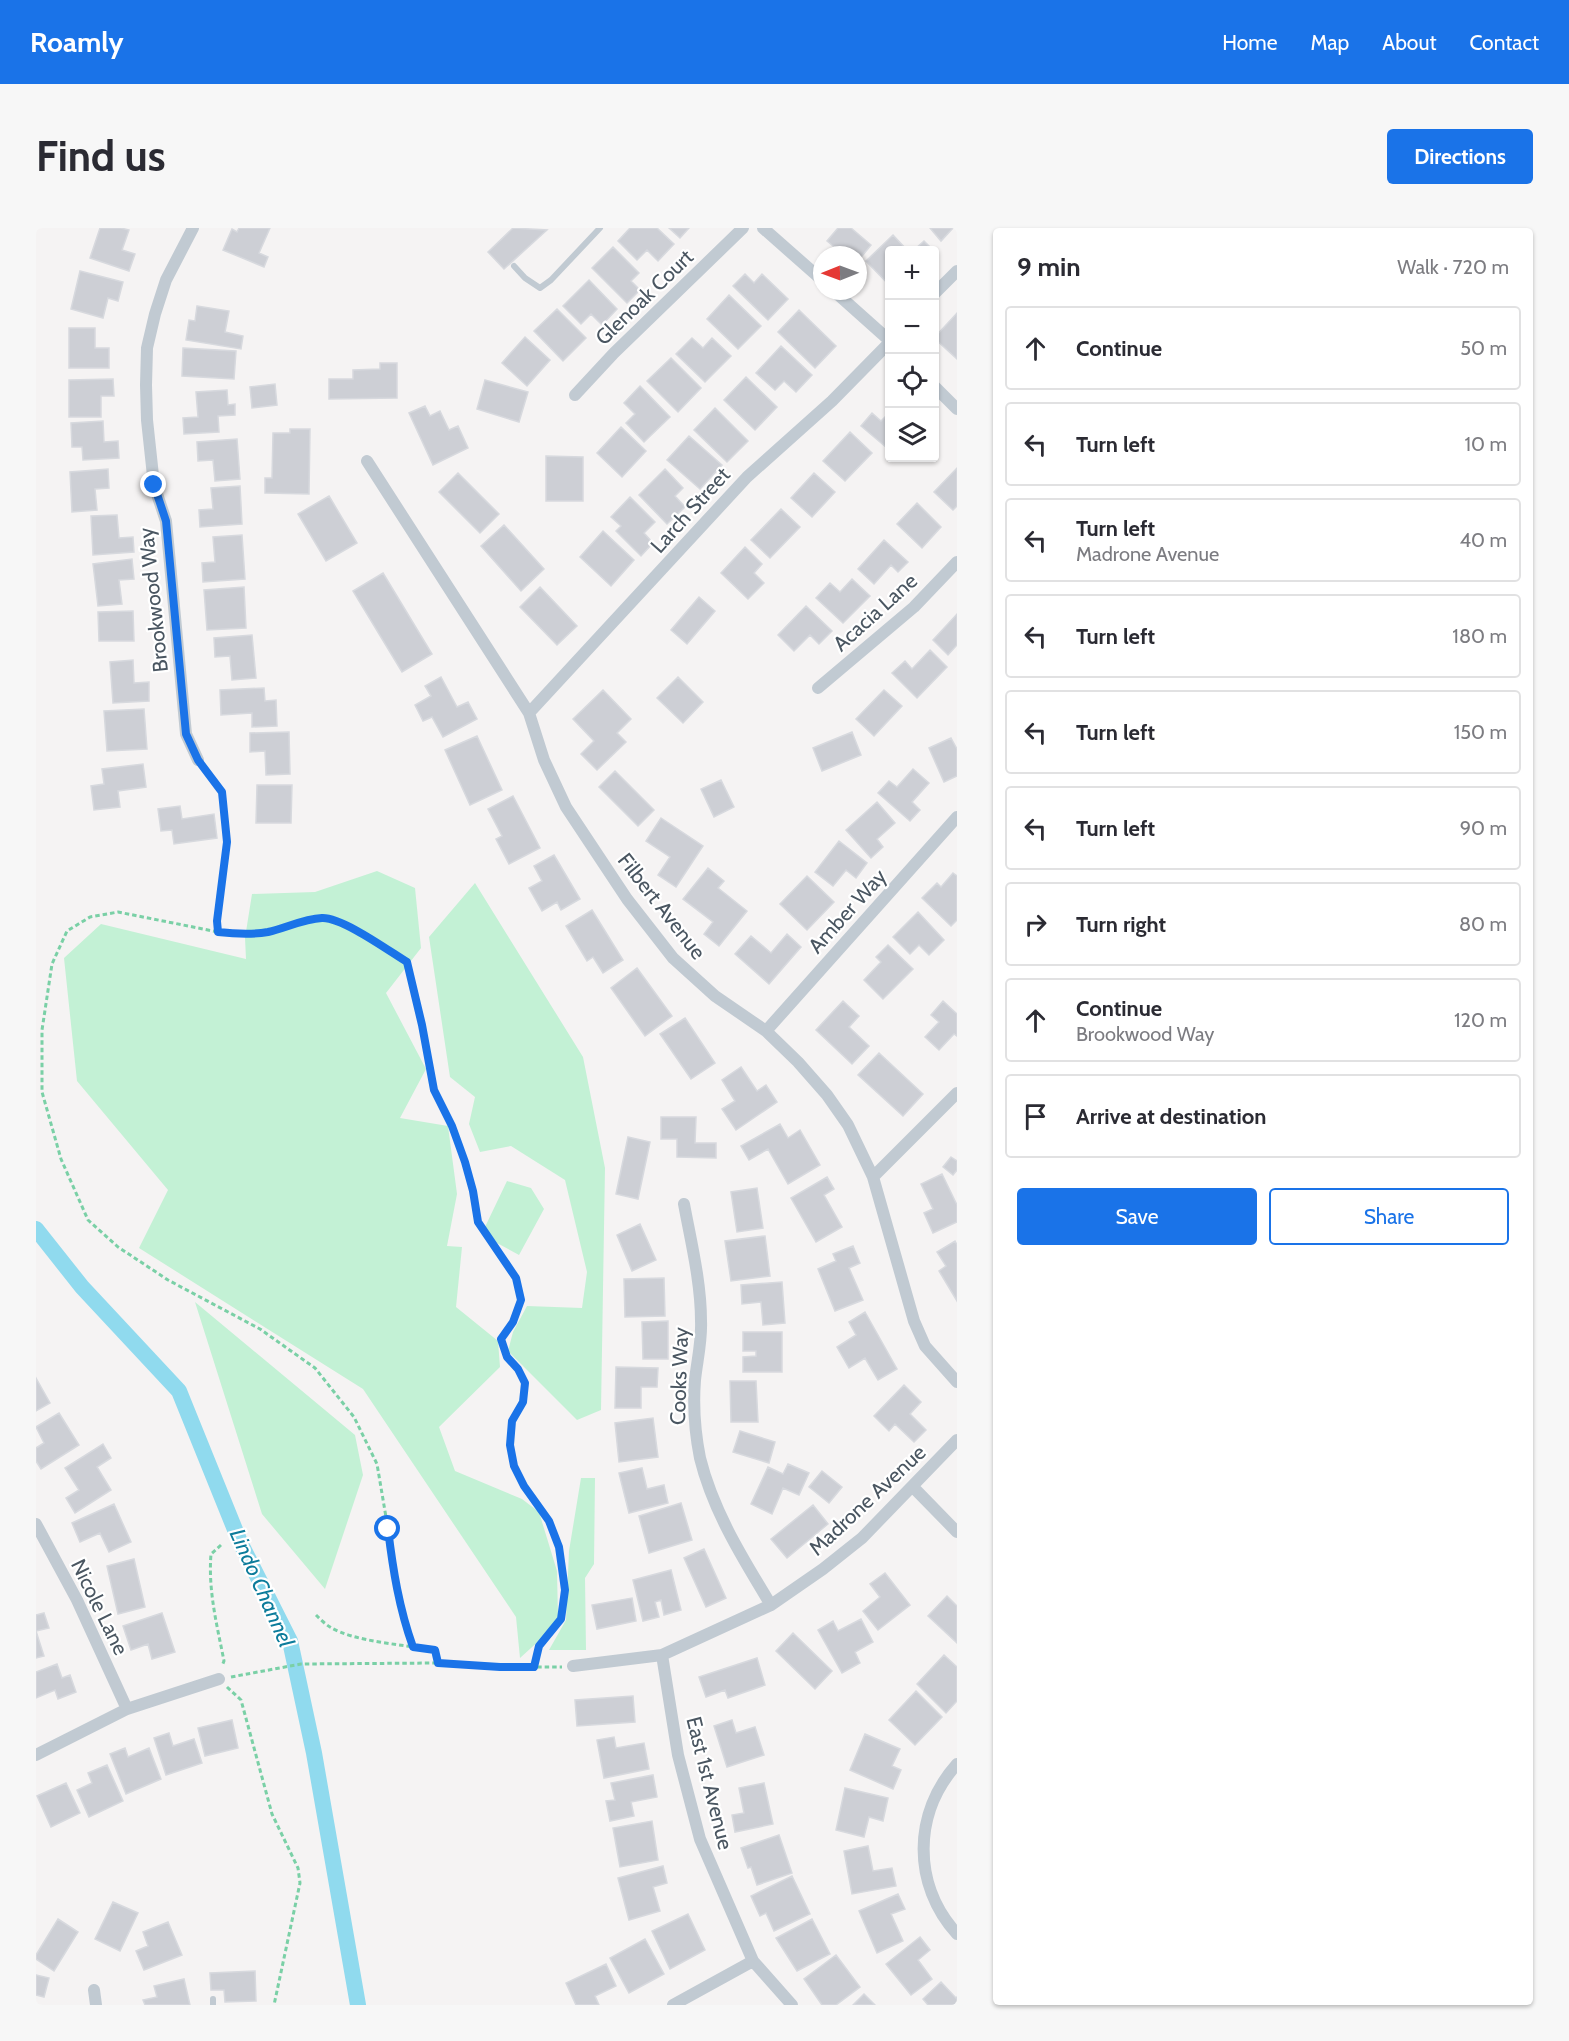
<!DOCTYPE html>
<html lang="en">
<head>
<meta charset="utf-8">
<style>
	body { margin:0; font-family:Cabin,sans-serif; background:#f7f7f7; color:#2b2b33 }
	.controls { position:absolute; right:18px; top:18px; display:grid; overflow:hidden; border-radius:6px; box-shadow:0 2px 4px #0004 }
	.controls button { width:54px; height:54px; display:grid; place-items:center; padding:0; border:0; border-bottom:2px solid #e1e1e2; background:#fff; color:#2b2b33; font:30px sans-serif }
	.compass { position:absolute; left:777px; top:18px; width:54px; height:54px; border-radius:50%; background:#fff; box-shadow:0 2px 4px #0004; rotate:269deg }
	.stop { position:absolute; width:18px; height:18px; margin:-14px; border:4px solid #1a73e8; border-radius:50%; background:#fff }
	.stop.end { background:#1a73e8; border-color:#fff; box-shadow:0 2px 6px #0008 }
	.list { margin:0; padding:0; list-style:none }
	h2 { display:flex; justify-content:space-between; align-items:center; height:78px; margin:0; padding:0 24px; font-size:26px }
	h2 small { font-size:20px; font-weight:400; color:#7c7c81 }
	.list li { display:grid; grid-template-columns:39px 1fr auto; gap:18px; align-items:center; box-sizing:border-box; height:84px; margin:0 12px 12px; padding:0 12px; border:2px solid #e1e1e2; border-radius:6px }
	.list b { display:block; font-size:22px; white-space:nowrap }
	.list p { margin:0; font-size:20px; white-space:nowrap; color:#7c7c81 }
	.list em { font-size:20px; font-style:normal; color:#7c7c81 }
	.actions { display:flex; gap:12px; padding:18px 24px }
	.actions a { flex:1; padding:14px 0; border:2px solid #1a73e8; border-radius:6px; text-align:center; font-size:21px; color:#1a73e8 }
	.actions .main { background:#1a73e8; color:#fff }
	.icon { flex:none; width:33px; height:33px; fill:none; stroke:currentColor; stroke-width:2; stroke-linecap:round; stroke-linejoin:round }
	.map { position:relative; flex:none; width:921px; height:1777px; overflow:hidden; border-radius:6px }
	header { display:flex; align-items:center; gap:36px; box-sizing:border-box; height:84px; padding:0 30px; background:#1a73e8; color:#fff }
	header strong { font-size:28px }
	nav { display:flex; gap:33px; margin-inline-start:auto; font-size:21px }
	.intro { display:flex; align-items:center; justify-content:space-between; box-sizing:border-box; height:144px; padding:0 36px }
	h1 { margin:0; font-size:42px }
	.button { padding:15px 27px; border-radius:6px; background:#1a73e8; color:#fff; font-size:21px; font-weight:700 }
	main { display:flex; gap:36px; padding:0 36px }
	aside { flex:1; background:#fff; border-radius:6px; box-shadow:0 2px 4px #0004 }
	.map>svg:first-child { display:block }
	.green { fill:#c3f1d5 }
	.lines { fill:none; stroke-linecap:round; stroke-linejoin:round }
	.canal { stroke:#90daee; stroke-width:16 }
	.building { fill:#cdcfd5; stroke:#d7d9de; stroke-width:1.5 }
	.path { stroke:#7ad0a6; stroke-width:3; stroke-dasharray:4.5 3; stroke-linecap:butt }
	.lane { stroke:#c1cad2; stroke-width:6 }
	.street { stroke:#c1cad2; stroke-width:12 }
	.route { stroke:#1a73e8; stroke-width:8 }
	.labels { text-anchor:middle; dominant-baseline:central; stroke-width:4.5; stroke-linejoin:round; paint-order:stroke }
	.street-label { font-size:21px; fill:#4a5661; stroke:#fff }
	.water-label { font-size:22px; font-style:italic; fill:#0c7c9b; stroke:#fff }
</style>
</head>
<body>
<header>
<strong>Roamly</strong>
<nav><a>Home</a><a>Map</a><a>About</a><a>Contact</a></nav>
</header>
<div class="intro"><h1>Find us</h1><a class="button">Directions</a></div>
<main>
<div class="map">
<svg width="921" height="1777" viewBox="0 0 921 1777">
	<rect width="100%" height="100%" fill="#f5f3f3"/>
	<!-- green -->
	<path class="green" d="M341,643L379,660L385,720L350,765L390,841L364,890L412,898L421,966L411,1018L426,1019L420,1079L462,1113L464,1139L403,1199L419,1243L486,1271L503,1284L521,1343L522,1390L506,1410L484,1430L480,1389L327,1161L103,1020L132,962L41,853L28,730L65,696L210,731L209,710L216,666L279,664Z
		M439,655L547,829L569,940L565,1182L541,1192L472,1123L477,1104L491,1078L546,1080L551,1044L529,952L475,918L444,924L433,896L439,869L414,849L393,709Z
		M471,953L495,960L508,981L483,1027L461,1015L449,999Z
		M159,1074L319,1207L327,1247L289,1361L226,1286Z
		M545,1250H559L558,1336L549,1350L550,1422H513L530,1392L533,1323Z"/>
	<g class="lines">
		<!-- canal -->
		<path class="canal" d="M0,1001L46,1059L143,1163L204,1314L254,1413L278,1525L322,1777"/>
	</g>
	<!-- building -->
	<path class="building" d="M64,0H85L93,2L86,22L99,26L93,43L54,30Z
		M203,0H234L223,25L232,29L228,39L187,22L196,1L201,4Z
		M477,0L511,2L468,41L452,24Z
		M594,0H621L638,16L622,33L611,22L601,32L582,13Z
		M633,0H653L644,10Z
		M802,0H815L835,17L822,33V27H808L791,13Z
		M894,0H917L905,13Z
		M857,7L871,22H854V58L830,33Z
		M888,13L897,22H878Z
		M577,19L603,45L595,53L604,62L591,75L556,40Z
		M44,43L87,54L82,73L72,70L67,90L35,81Z
		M709,46L718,55L726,46L752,71L732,92L697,58Z
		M553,52L581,81L566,97L555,86L545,96L527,78Z
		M693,67L725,98L702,121L671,91Z
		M161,78L193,83L189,104L207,108L205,121L150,112L153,92L159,93Z
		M521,81L550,110L527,133L498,103Z
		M763,82L800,118L779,140L742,104Z
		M921,85V131L898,110Z
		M33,100H59V120H73V140H33Z
		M489,109L514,132L491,158L466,135Z
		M656,110L667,120L676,110L695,128L669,154L640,126Z
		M745,118L776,147L760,164L748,153L739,162L720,145Z
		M147,120L200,123L198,151L146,148Z
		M635,130L665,160L642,184L611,153Z
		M344,135H361V170L293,171V151H317V142L344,141Z
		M710,149L741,179L719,202L688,172Z
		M77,151L78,168H65V189H33V152Z
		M449,152L492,164L483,194L441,181Z
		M239,156L241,177L216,180L214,159Z
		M604,158L634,189L608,214L590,195L599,186L588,175Z
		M191,162L192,177L199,176V187L182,188L183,204L148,206L147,190L162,189L160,164Z
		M389,178L394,188L404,183L413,202L422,198L432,220L397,237L373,185Z
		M679,180L712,213L691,234L658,202Z
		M854,184V216L851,220L825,198L836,185L845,193Z
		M67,193L68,214L82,213L83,230L47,232L46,219H36L35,195Z
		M585,199L610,223L586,249L561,225Z
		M254,201H274L273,266L229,265V250H236L237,205H254Z
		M814,204L836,225L809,253L787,233Z
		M653,208L686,237L664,261L631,232Z
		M201,211L204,251L179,253L177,232L162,233L161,214Z
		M510,228L547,229V273H510Z
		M921,240V278L917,282L898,264Z
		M72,241L73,260L59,261L61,282L36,284L34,244Z
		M629,241L647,260L639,268L649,279L631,296L603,267Z
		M422,245L463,286L444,305L403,264Z
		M778,245L799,264L776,289L755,270Z
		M204,258L206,296L164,299L163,282L177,281L175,260Z
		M293,268L321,315L290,333L262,286Z
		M594,269L619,294L608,305L617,315L605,328L580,303L585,298L575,289Z
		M881,275L905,299L886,320L861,296Z
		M745,281L764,299L734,330L715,312Z
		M81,287L83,310L97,309L98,324L57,327L55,288Z
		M468,297L508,341L485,363L445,318Z
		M567,303L598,332L575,358L544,329Z
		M206,307L209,351L167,354L166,335L179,334L177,309Z
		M848,312L872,334L862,344L855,337L838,356L822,341Z
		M709,319L726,336L718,345L728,355L712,371L685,345Z
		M96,331L98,351L83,352L86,376L62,378L57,336Z
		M347,345L396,426L366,444L317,363Z
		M816,351L834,368L807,395L780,370L794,355L804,364Z
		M208,359L210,400L171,402L168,362Z
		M504,359L541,398L521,417L484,379Z
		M663,369L679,383L651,416L635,402Z
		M770,378L796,403L783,416L774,407L758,423L742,407Z
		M97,383L98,413H63L62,384Z
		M921,386V417L912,427L897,412Z
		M216,407L220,450L196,452L194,428L179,429L178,410Z
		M894,422L911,439L881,470L856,445L869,433L876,441Z
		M97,432L98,455L113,454V473L77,475L74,434Z
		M405,449L421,479L432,474L441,491L407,509L396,489L387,493L379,477L395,468L389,458Z
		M642,449L667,474L647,495L621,470Z
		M228,460L229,473L240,472L241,498L216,499V485L185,487L184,462Z
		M567,462L595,491L581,505L590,514L561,542L545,526L558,513L537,491Z
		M848,462L866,478L838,508L820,491Z
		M108,481L111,521L71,523L68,483Z
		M253,504L254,546L230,547L229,523L214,524V505Z
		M816,504L825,527L786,543L777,520Z
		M441,508L466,562L434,577L409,522Z
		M915,510L921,521V548L908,554L893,520Z
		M107,536L110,559L82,563L84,579L58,582L55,558L68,556L66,541Z
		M877,541L893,555L876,574L884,582L874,593L842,565L853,553L861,559Z
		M579,543L618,582L602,598L563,559Z
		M685,552L698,579L678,589L665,561Z
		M221,557H256L255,595H220Z
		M477,568L504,620L473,636L460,611L466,608L452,581Z
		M841,574L859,595L841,611L847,619L835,630L810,602Z
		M144,578L146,591L178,586L181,610L138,616L136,602L125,603L122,581Z
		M625,590L667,618L640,659L622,647L634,629L610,613Z
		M803,613L831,635L820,650L810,642L797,658L779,644Z
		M518,627L544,671L525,682L521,674L506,683L493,660L506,653L498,638Z
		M672,640L688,653L682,660L711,683L683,718L668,706L677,694L647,671Z
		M917,645L921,648V692L915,698L886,670L901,655L905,659Z
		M771,648L798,674L771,702L744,676Z
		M556,682L587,732L567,745L557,729L551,733L530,698Z
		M882,684L908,712L893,727L883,717L874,726L857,709Z
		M751,706L765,719L733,756L699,726L715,708L735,725Z
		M852,717L877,741L847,771L828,752L845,734L840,729Z
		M601,740L636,788L609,808L575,760Z
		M807,773L823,788L813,799L833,818L816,836L780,802Z
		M907,773L921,786V808L918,806L903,822L889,809L903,794L895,787Z
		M649,790L679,835L655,851L624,806Z
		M843,825L887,866L867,888L822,847Z
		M705,839L721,863L730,857L741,874L700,902L686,881L699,873L686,852Z
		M625,889H660L659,915H680V930L641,929V911H625Z
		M744,896L752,910L764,902L784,937L752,956L732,921L713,932L705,918Z
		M592,909L614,914L602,971L580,966Z
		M915,929L921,933V942L917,947L907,939Z
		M906,946L921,977V994L897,1005L888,985L897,981L885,956Z
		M791,949L798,961L788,967L806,999L780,1014L755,970Z
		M721,960L727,1000L701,1004L695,964Z
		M604,996L620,1032L596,1043L581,1007Z
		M729,1008L734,1048L695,1053L689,1013Z
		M919,1013L921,1017V1073L903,1043L910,1038L901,1024Z
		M817,1018L824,1035L813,1040L827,1072L799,1083L782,1041L800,1033L797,1026Z
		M628,1050L629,1088L589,1089L588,1051Z
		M746,1054L749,1095L727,1097L725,1074L706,1076L705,1057Z
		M829,1084L861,1141L842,1152L829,1130L813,1140L801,1119L820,1107L813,1094Z
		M632,1093V1131H607L606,1094Z
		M707,1104H746V1144H707V1129L720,1128V1123H707Z
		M580,1139L622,1140L621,1159H605V1180H579Z
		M0,1150L14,1175L0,1183Z
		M694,1153H720L722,1194H695Z
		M868,1157L885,1174L874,1186L890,1202L878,1214L859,1196L853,1203L838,1188Z
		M23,1185L43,1217L5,1241L0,1233V1220L8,1215L0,1199Z
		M617,1190L622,1229L583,1234L579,1195Z
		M704,1203L739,1214L733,1235L697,1224Z
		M67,1216L75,1230L61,1239L75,1262L39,1285L30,1270L43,1262L29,1240Z
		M752,1236L773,1245L763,1267L747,1260L736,1286L715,1276L732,1239L747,1246Z
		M606,1240L611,1261L628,1257L632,1275L593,1285L583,1245Z
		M786,1243L806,1259L793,1275L773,1259Z
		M645,1275L656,1312L613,1325L603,1288Z
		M78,1276L95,1314L73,1324L64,1305L44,1314L36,1295Z
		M777,1277L792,1296L751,1330L735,1311Z
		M668,1321L690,1370L670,1379L648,1330Z
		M98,1331L109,1379L82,1386L71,1338Z
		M635,1342L645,1382L628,1387L625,1372L619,1374L623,1389L607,1393L597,1352Z
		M849,1345L874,1377L842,1402L827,1383L844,1369L834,1356Z
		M911,1368L921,1378V1415L892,1388Z
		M596,1370L600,1393L561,1401L556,1377Z
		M8,1385L13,1400L0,1403L8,1428L0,1430V1387Z
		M126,1385L139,1424L116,1431L112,1416L95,1422L87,1398Z
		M825,1391L837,1414L819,1424L824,1435L806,1445L782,1402L797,1393L802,1403Z
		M757,1405L796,1443L779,1461L740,1423Z
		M908,1427L921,1439V1473L910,1485L881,1456Z
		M721,1430L729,1457L692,1470L689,1462L670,1469L663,1449Z
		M21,1436L26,1450L34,1447L40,1464L22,1471L19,1462L0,1470V1444Z
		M880,1463L906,1489L879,1517L853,1492Z
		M597,1468L599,1494L541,1498L539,1472Z
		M196,1492L202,1520L169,1528L162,1500Z
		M696,1492L700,1505L719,1499L728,1527L691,1539L678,1498Z
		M133,1505L137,1518L158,1511L166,1535L130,1547L118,1510Z
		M829,1506L864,1521L856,1538L865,1542L857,1561L814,1542Z
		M578,1509L580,1520L608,1515L613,1541L568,1550L561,1512Z
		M89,1520L92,1529L113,1520L125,1551L90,1566L74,1526Z
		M71,1537L87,1573L53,1589L41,1562L56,1555L52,1545Z
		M617,1547L621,1569L595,1574L598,1588L574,1593L570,1573L579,1572L575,1555Z
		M30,1555L44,1585L15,1599L1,1568Z
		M728,1555L737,1596L699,1604L696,1587L708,1585L703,1560Z
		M809,1560L852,1570L847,1593L833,1589L828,1609L800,1602Z
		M616,1593L622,1632L584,1639L577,1600Z
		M743,1607L756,1645L721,1657L715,1639L712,1640L705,1620Z
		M832,1618L837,1643L856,1640L860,1658L816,1666L808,1623Z
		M627,1638L631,1655L617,1659L624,1683L593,1692L582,1650Z
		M756,1648L774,1686L738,1703L730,1685L724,1688L715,1668Z
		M862,1666L869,1681L855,1686L867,1713L841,1725L823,1683Z
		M77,1674L102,1685L84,1723L59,1711Z
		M652,1686L669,1722L634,1741L616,1703Z
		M22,1691L42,1704L18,1743L0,1731V1727Z
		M776,1691L794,1726L761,1743L740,1710Z
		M132,1694L146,1727L108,1742L100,1723L112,1718L107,1704Z
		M884,1709L894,1722L882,1732L896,1751L875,1767L850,1736Z
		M609,1711L628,1746L593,1765L574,1730Z
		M800,1727L824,1759L800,1777H786L768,1751Z
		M570,1736L580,1758L559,1768L563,1777H540L530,1755Z
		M219,1743L220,1773L189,1774L188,1762H175L174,1745Z
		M0,1747L13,1750L8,1769L0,1767Z
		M148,1751L154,1777H109L107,1772L121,1769L118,1758Z
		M905,1754L920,1770L921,1769V1777H892L887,1771Z
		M828,1766L839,1777H817Z"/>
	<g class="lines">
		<!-- path -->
		<path class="path" d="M169,541L186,564L191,614L181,692L182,704
			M185,1317L175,1326C172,1363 181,1397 188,1433L186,1438
			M280,1387C284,1391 289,1396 294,1399C318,1414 371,1417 399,1422L402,1435
			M377,1419L367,1391L358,1350L352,1301L341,1236L318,1189L279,1140L224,1101L132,1052L82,1019L52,992L25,931L6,864V802L16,736L31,703L54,689L82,684L182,704L212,707L235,704L262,695L288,690L324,704L371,734L386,797L398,862L416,898L429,934L437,963L442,994L480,1050L485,1072L477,1094L465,1111L471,1129L482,1141L489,1155L487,1174L476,1193L474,1217L478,1238L488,1258L513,1293L523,1319L529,1362L525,1391L503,1418L498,1439
			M195,1449L265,1436L402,1435L464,1439H526
			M191,1459L205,1472L236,1586L262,1640L264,1655L238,1777"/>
		<!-- lane -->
		<path class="lane" d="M478,38L489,50L504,60L515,52L564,0
			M177,1777V1771"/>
		<!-- street -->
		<path class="street" d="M157,0L130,52L119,86L111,120L110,157L111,192L118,257L130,293L150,506L162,532
			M727,0L786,52
			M798,63L854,113
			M898,66L921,43
			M898,158L921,181
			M539,167L578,125L707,0
			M331,233L493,485L508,532L530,579L591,671L637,730L679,768L730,803L762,834L791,867L812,897L837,949L878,1093L889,1118L921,1154
			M782,460L878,379L921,334
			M493,485L711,249L796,173L854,114
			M730,803L921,589
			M837,949L921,865
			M648,976C655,1014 665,1054 665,1093C666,1113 661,1133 659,1152C657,1178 659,1205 664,1230C677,1283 707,1331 735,1377
			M877,1259L921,1304
			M0,1296L41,1372L91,1481
			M626,1427L642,1527L664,1611L717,1733L756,1777
			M537,1438L626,1427L735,1377L787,1341L826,1310L921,1212
			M0,1527L91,1481L183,1451
			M921,1536C877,1585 876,1656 921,1706
			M58,1762L60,1777
			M637,1777L717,1733"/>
	</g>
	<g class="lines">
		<!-- route -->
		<path class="route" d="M118,257L130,293L150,506L162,532L186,564L191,614L181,693L182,704C200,706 215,707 232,704C250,700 267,691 286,690C306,689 353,723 371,734L386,797L398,862L416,898L429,934L437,963L442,994L480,1050L485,1072L477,1094L465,1111L471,1129L482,1141L489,1155L487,1174L476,1193L474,1217L478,1238L488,1258L513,1293L523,1319L529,1362L525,1391L503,1418L498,1439H464L402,1435L399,1422L377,1419C363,1380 357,1342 352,1301"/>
	</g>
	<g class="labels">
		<!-- street labels -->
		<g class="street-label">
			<text transform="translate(608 69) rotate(-44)">Glenoak Court</text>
			<text transform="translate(654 282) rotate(-48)">Larch Street</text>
			<text transform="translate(117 372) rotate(-96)">Brookwood Way</text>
			<text transform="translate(839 384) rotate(-42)">Acacia Lane</text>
			<text transform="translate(626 678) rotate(52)">Filbert Avenue</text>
			<text transform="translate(811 683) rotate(-48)">Amber Way</text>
			<text transform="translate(643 1148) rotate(-88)">Cooks Way</text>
			<text transform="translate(831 1272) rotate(-43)">Madrone Avenue</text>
			<text transform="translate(64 1379) rotate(64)">Nicole Lane</text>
			<text transform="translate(674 1555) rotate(76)">East 1st Avenue</text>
		</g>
		<!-- water labels -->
		<g class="water-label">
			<text transform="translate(226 1360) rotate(66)">Lindo Channel</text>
		</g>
	</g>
</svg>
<div class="controls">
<button>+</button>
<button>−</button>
<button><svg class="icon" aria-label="locate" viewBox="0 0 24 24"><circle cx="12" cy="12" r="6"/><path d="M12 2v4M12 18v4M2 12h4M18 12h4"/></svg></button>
<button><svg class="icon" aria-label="layers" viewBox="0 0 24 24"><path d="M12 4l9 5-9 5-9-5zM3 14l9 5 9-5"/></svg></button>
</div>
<svg class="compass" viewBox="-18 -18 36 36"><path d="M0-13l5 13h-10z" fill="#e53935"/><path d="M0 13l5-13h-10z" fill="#7c7c81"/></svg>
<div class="stop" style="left:352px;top:1301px"></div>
<div class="stop end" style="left:118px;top:257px"></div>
</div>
<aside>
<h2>9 min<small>Walk · 720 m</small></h2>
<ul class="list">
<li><svg class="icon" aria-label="ahead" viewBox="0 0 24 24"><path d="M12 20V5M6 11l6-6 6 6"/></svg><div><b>Continue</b></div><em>50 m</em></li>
<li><svg class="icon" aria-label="left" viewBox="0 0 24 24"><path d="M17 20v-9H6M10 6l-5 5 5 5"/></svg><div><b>Turn left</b></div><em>10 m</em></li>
<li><svg class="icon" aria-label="left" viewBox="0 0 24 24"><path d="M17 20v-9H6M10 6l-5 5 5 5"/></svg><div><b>Turn left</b><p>Madrone Avenue</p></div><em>40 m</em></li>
<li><svg class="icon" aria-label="left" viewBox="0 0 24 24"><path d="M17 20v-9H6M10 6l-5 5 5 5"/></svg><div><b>Turn left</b></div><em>180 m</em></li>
<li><svg class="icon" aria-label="left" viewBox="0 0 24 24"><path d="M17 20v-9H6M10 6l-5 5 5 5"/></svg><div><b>Turn left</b></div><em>150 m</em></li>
<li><svg class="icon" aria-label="left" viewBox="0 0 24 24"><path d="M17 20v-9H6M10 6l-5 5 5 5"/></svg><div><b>Turn left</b></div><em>90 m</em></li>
<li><svg class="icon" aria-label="right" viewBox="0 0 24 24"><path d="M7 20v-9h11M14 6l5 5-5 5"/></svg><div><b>Turn right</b></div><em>80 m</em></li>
<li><svg class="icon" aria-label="ahead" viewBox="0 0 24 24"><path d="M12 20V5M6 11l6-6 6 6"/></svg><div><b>Continue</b><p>Brookwood Way</p></div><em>120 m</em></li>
<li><svg class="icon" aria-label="arrive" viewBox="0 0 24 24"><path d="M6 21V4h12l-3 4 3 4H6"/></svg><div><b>Arrive at destination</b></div></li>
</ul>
<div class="actions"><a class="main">Save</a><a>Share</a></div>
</aside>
</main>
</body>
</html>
